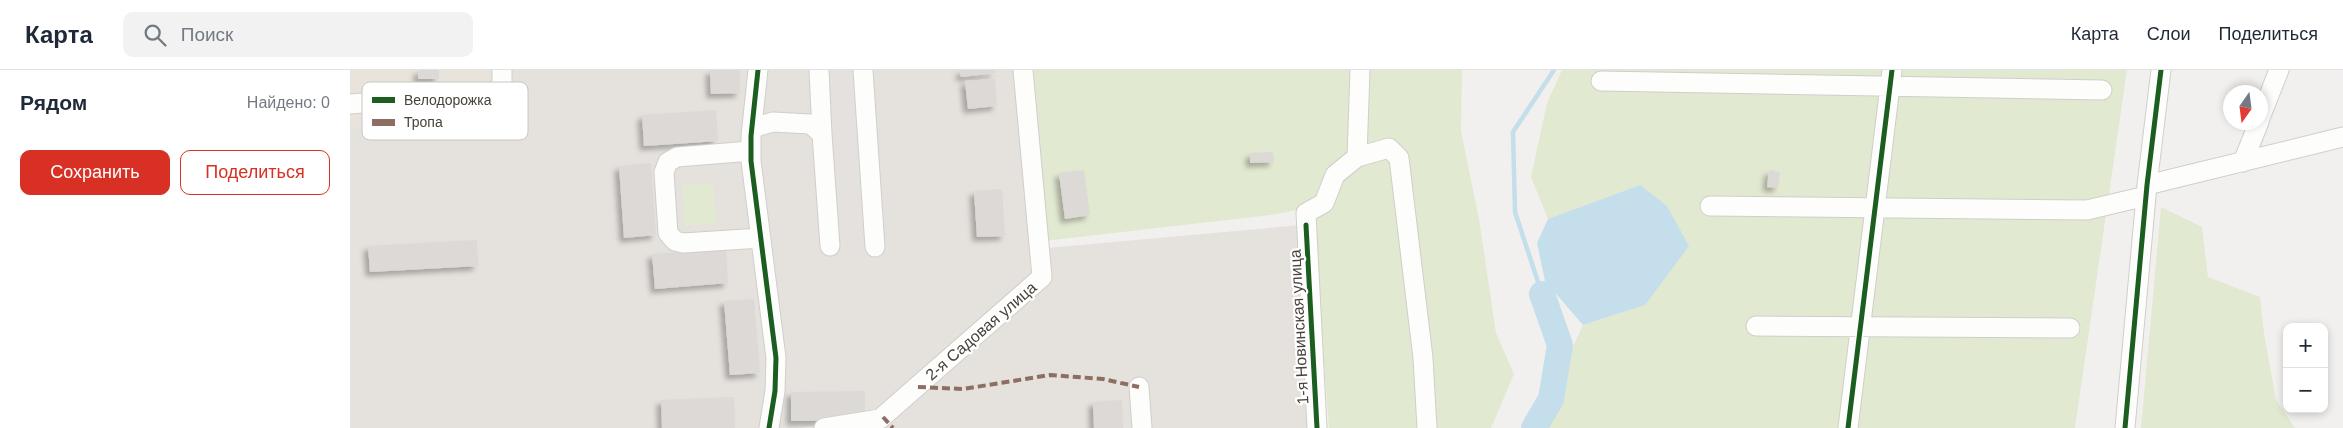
<!DOCTYPE html>
<html lang="ru">
<head>
<meta charset="utf-8">
<style>
	body { margin:0; font-family:Arial,sans-serif; background:#f2f2f3; color:#1f2937 }
	.controls { position:absolute; right:15px; bottom:15px; display:grid; overflow:hidden; border-radius:10px; box-shadow:0 2px 8px #0003 }
	.controls button { width:45px; height:45px; display:grid; place-items:center; padding:0; border:0; border-bottom:1px solid #e0e1e3; background:#fff; color:#1f2937; font:25px sans-serif }
	.compass { position:absolute; left:1873px; top:15px; width:45px; height:45px; border-radius:50%; background:#fff; box-shadow:0 2px 8px #0003; rotate:194deg }
	.list { margin:0; padding:0; list-style:none }
	h2 { display:flex; justify-content:space-between; align-items:center; height:65px; margin:0; padding:0 20px; font-size:21px }
	h2 small { font-size:16px; font-weight:400; color:#747a83 }
	.actions { display:flex; gap:10px; padding:15px 20px }
	.actions a { flex:1; padding:11px 0; border:1px solid #d93025; border-radius:10px; text-align:center; font-size:18px; color:#d93025 }
	.actions .main { background:#d93025; color:#fff }
	.icon { flex:none; width:28px; height:28px; fill:none; stroke:currentColor; stroke-width:2; stroke-linecap:round; stroke-linejoin:round }
	.map { position:relative; flex:none; width:1993px; height:358px; overflow:hidden }
	header { display:flex; align-items:center; gap:30px; box-sizing:border-box; height:70px; padding:0 25px; background:#fff; border-bottom:1px solid #e0e1e3 }
	header strong { font-size:24px }
	nav { display:flex; gap:28px; margin-inline-start:auto; font-size:18px }
	.search { width:350px; height:45px; background:#f2f2f3; display:flex; align-items:center; gap:12px; box-sizing:border-box; padding:0 18px; border-radius:10px; color:#747a83; font-size:19px }
	main { display:flex }
	aside { flex:1; background:#fff }
	.map>svg:first-child { display:block }
	.residential { fill:#e5e2dd }
	.industrial { fill:#e4e1de }
	.education { fill:#e8e3db }
	.green { fill:#e2e9d1 }
	.water { fill:#c4deeb }
	.lines { fill:none; stroke-linecap:round; stroke-linejoin:round }
	.stream { stroke:#c4deeb; stroke-width:4.5 }
	.river { stroke:#c4deeb; stroke-width:26 }
	.building { fill:#dcd9d7; filter:url(#shadow) }
	.minor-casing { stroke:#d0cecb; stroke-width:21 }
	.minor { stroke:#fdfdfc; stroke-width:19 }
	.quiet { stroke:#8d6e63; stroke-width:4; stroke-dasharray:8 4; stroke-linecap:butt }
	.cycleway-casing { stroke:#fff; stroke-width:8 }
	.cycleway { stroke:#1b5e20; stroke-width:5 }
	.labels { text-anchor:middle; dominant-baseline:central; stroke-width:4.5; stroke-linejoin:round; paint-order:stroke }
	.street-label { font-size:16px; fill:#48423a; stroke:#fff }
	.key { fill:#fff; stroke:#c8c6c4; stroke-width:1 }
	.key-label { font-size:14px; fill:#48423a }
</style>
</head>
<body>
<header>
<strong>Карта</strong>
<div class="search"><svg class="icon" aria-label="search" viewBox="0 0 24 24"><circle cx="10" cy="10" r="6"/><path d="M15 15l6 6"/></svg>Поиск</div>
<nav><a>Карта</a><a>Слои</a><a>Поделиться</a></nav>
</header>
<main>
<aside>
<h2>Рядом<small>Найдено: 0</small></h2>
<ul class="list">
</ul>
<div class="actions"><a class="main">Сохранить</a><a>Поделиться</a></div>
</aside>
<div class="map">
<svg width="1993" height="358" viewBox="0 0 1993 358">
	<defs>
		<filter id="shadow"><feDropShadow dx="-4.5" dy="4.5" stdDeviation="2.5" flood-color="#0004"/></filter>
	</defs>
	<rect width="100%" height="100%" fill="#f2f0ee"/>
	<!-- residential -->
	<path class="residential" d="M0,0H668L688,205L515,351L448,358H0Z
		M951,155L963,358H502L533,354L696,208L697,178Z"/>
	<!-- industrial -->
	<path class="industrial" d="M483,0H512L524,184L495,186Z"/>
	<!-- education -->
	<path class="education" d="M0,0H159L157,46L0,59Z"/>
	<!-- green -->
	<path class="green" d="M678,0H1112L1111,61L1129,149L1146,263L1164,304L1141,358H979L962,137L921,145L694,171Z
		M1212,0H1777L1725,358H1195L1191,345L1233,255L1295,235L1290,115L1198,149L1181,107L1197,33Z
		M363,113L366,153L335,156L332,115Z
		M1811,137L1852,157L1858,207L1910,227L1914,263L1926,330L1945,358H1791Z"/>
	<!-- water -->
	<path class="water" d="M1290,115L1317,136L1339,176L1295,235L1233,255L1195,211L1187,173L1198,149Z"/>
	<g class="lines">
		<!-- stream -->
		<path class="stream" d="M1192,224L1165,142L1163,62L1204,0"/>
		<!-- river -->
		<path class="river" d="M1184,358L1201,329L1210,275L1192,224"/>
	</g>
	<!-- building -->
	<path class="building" d="M68,0H89V9H68Z
		M360,0H390V23L361,24Z
		M610,0H645V3L611,7Z
		M645,9L647,36L618,39L615,11Z
		M366,40L368,71L294,76L292,45Z
		M923,82L924,92L900,93V83Z
		M301,93L306,165L274,168L269,96Z
		M734,100L740,145L715,149L709,103Z
		M1419,100L1430,102L1428,118L1417,117Z
		M652,119L655,166L627,167L624,121Z
		M127,170L128,196L20,202L18,176Z
		M376,179L378,213L305,219L302,184Z
		M404,229L410,303L380,305L374,231Z
		M515,321V350L441,351V322Z
		M384,327L385,358H312L311,330Z
		M772,330L773,358H744L743,332Z"/>
	<g class="lines">
		<!-- minor casing -->
		<g class="minor-casing">
			<path id="minor" d="M408,0L401,66V91L426,288L425,321L419,358
				M469,0L472,64
				M513,0L525,177
				M1251,11L1752,20
				M0,34L51,30L128,29L145,24L152,13V0
				M1910,48L1929,0
				M402,58L423,52L460,54L472,64L480,176
				M401,81L327,87L318,92L314,102L318,163L325,171L333,173L411,168
				M1007,87L1039,78L1049,88L1073,288L1077,358
				M1893,92L1909,52
				M1797,115L1993,67
				M1360,136L1737,140L1796,126
				M1406,256L1720,258
				M789,317L792,358
				M474,358L530,349L692,207L673,0
				M967,358L956,143L974,133L985,105L1007,87L1010,0
				M1498,358L1542,0
				M1775,358L1797,115L1811,0"/>
		</g>
		<!-- minor -->
		<use href="#minor" class="minor"/>
		<!-- quiet -->
		<path class="quiet" d="M568,317L613,319L700,305L753,309L789,317
			M533,347L543,358"/>
		<!-- cycleway casing -->
		<g class="cycleway-casing">
			<path id="cycleway" d="M408,0L401,66V91L426,288L425,321L419,358
				M956,155L967,358
				M1498,358L1542,0
				M1775,358L1797,115L1811,0"/>
		</g>
		<!-- cycleway -->
		<use href="#cycleway" class="cycleway"/>
	</g>
	<g class="labels">
		<!-- street labels -->
		<g class="street-label">
			<text transform="translate(949 257) rotate(-93)">1-я Новинская улица</text>
			<text transform="translate(631 261) rotate(-41)">2-я Садовая улица</text>
		</g>
	</g>
	<!-- legend -->
	<rect x="12" y="12" width="166" height="58" rx="8" class="key"/>
	<rect x="22" y="27" width="23" height="6" fill="#1b5e20"/>
	<rect x="22" y="49" width="23" height="7" fill="#8d6e63"/>
	<g class="key-label">
		<text x="54" y="35">Велодорожка</text>
		<text x="54" y="57">Тропа</text>
	</g>
</svg>
<div class="controls">
<button>+</button>
<button>−</button>
</div>
<svg class="compass" viewBox="-18 -18 36 36"><path d="M0-13l5 13h-10z" fill="#e53935"/><path d="M0 13l5-13h-10z" fill="#747a83"/></svg>
</div>
</main>
</body>
</html>
